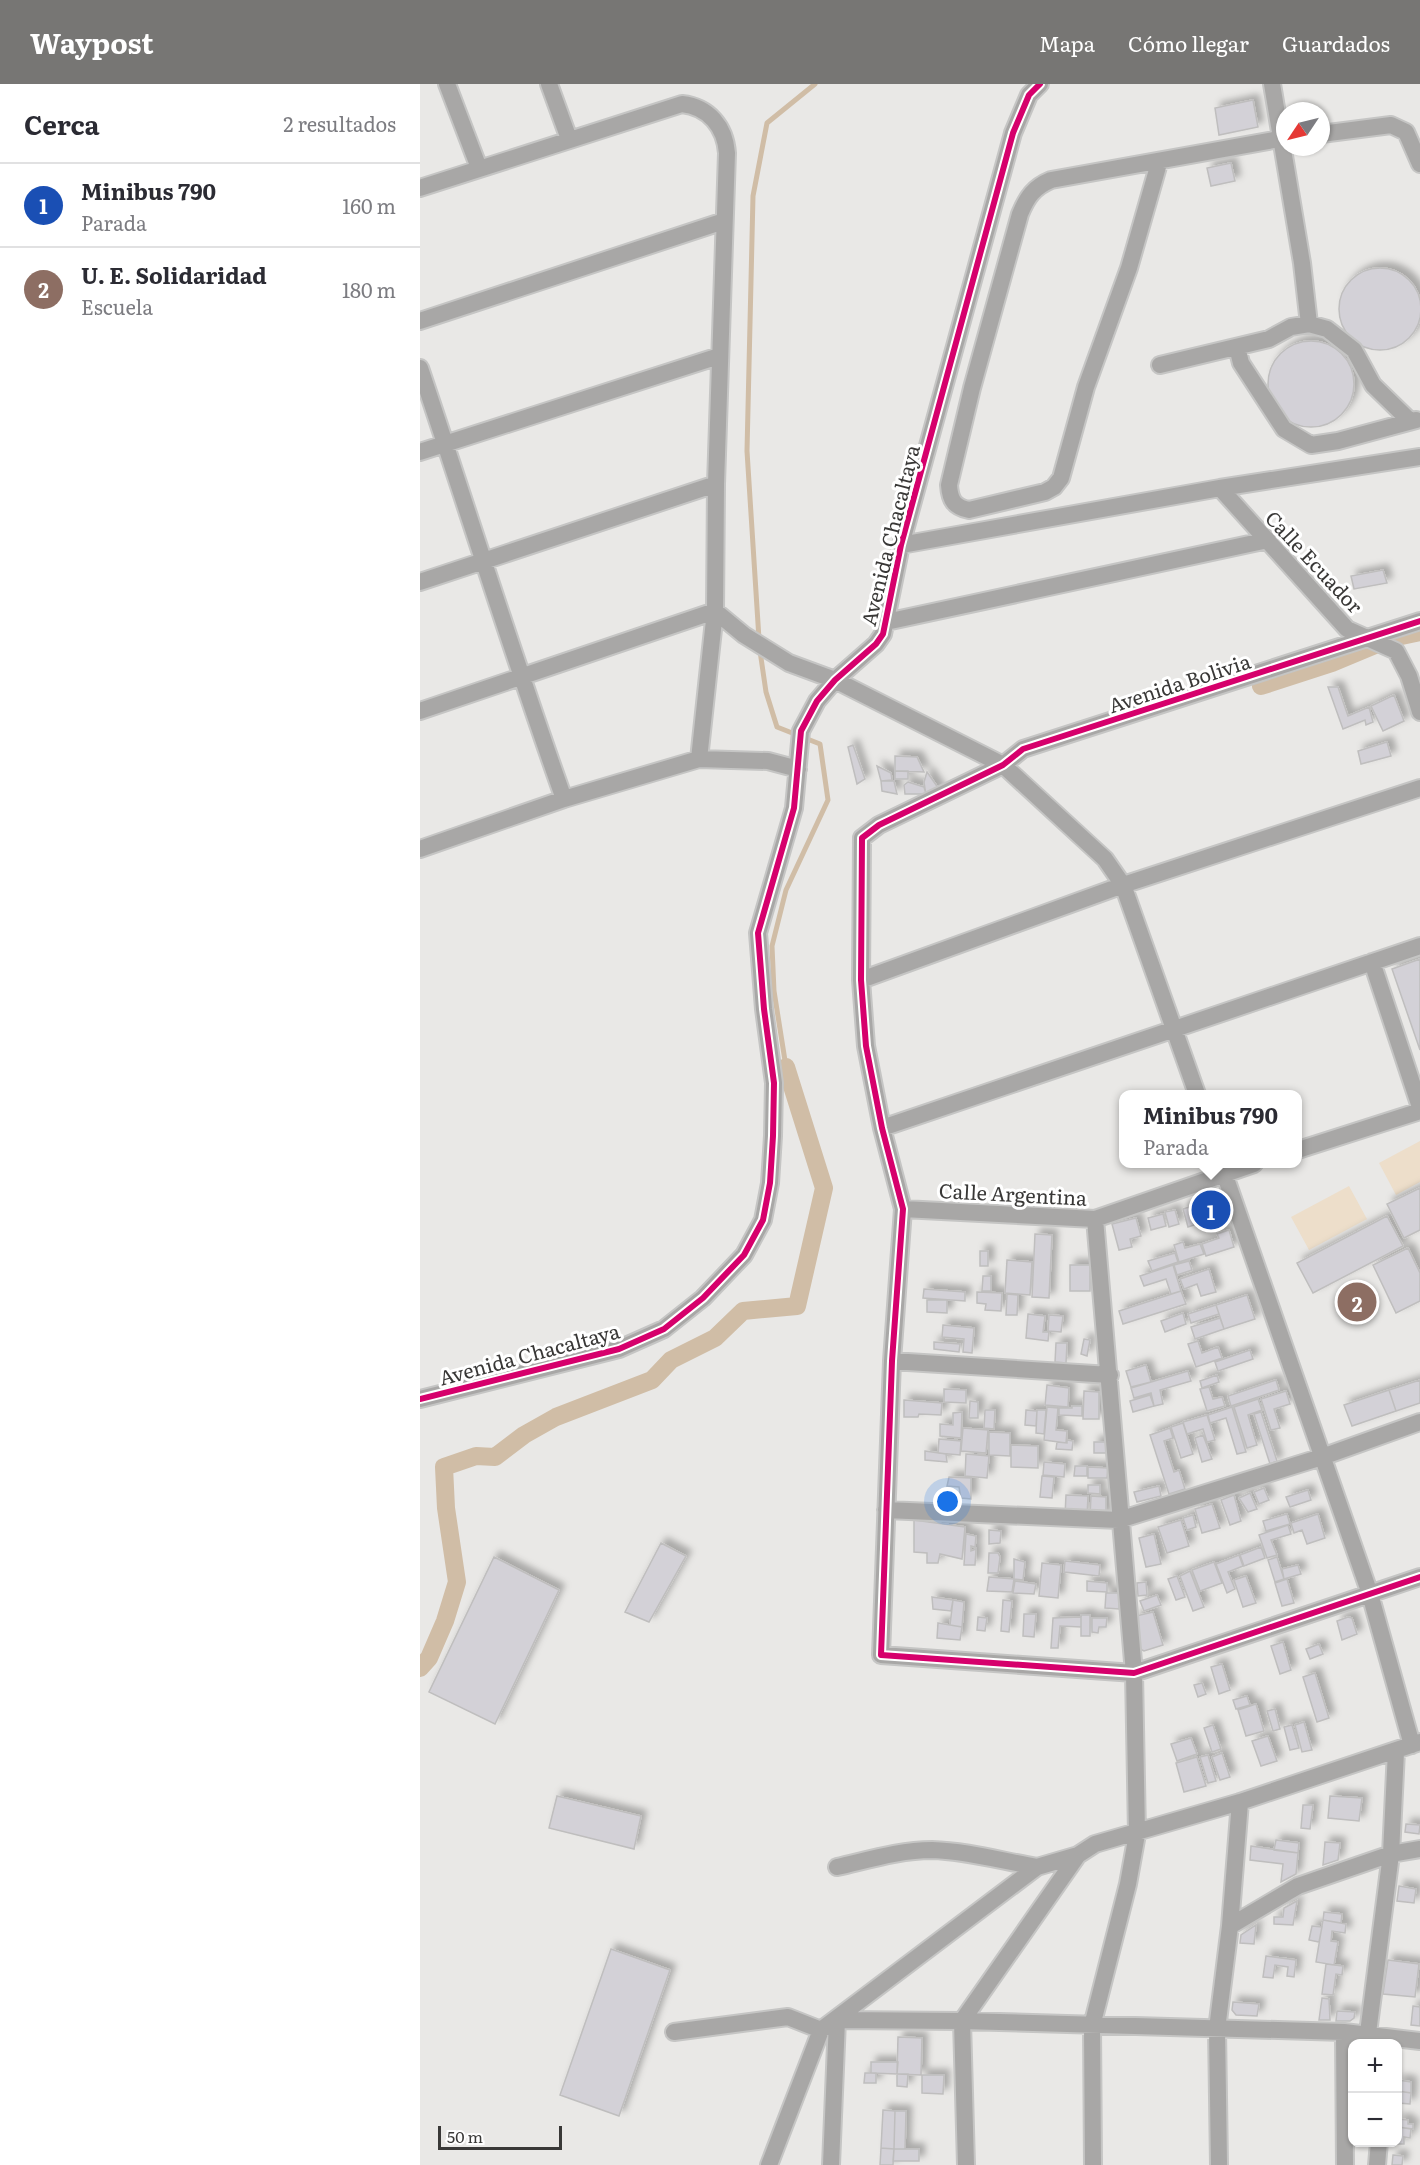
<!DOCTYPE html>
<html lang="es">
<head>
<meta charset="utf-8">
<style>
	body { margin:0; font-family:Literata,serif; background:#f7f7f7; color:#2b2b33 }
	.controls { position:absolute; right:18px; bottom:18px; display:grid; overflow:hidden; border-radius:12px; box-shadow:0 2px 4px #0004 }
	.controls button { width:54px; height:54px; display:grid; place-items:center; padding:0; border:0; border-bottom:2px solid #e1e1e2; background:#fff; color:#2b2b33; font:30px sans-serif }
	.compass { position:absolute; left:856px; top:18px; width:54px; height:54px; border-radius:50%; background:#fff; box-shadow:0 2px 4px #0004; rotate:235deg }
	.scale { position:absolute; left:18px; bottom:15px; width:124px; box-sizing:border-box; padding-left:6px; border:3px solid #393837; border-top:0; font-size:16px; line-height:21px; white-space:nowrap; color:#393837; -webkit-text-stroke:4px #fff; paint-order:stroke }
	.you { position:absolute; left:528px; top:1418px; width:21px; height:21px; margin:-15px; border:4px solid #fff; border-radius:50%; background:#1a73e8; box-shadow:0 0 0 9px #1a73e833 }
	.badge { display:grid; place-items:center; width:39px; height:39px; border-radius:50%; background:#777674; color:#fff; font-size:20px; font-weight:700 }
	.pin { position:absolute; translate:-50% -50%; border:3px solid #fff; box-shadow:0 2px 6px #0006 }
	.popup { position:absolute; left:699px; top:1006px; width:183px; height:78px; box-sizing:border-box; display:grid; place-content:center; border-radius:12px; background:#fff; filter:drop-shadow(0 2px 4px #0005); font-size:20px; white-space:nowrap; color:#7c7c81 }
	.popup b { font-size:22px; color:#2b2b33 }
	.popup::after { content:''; position:absolute; left:50%; top:100%; margin-left:-12px; border:12px solid transparent; border-top-color:#fff }
	.list { margin:0; padding:0; list-style:none }
	h2 { display:flex; justify-content:space-between; align-items:center; height:78px; margin:0; padding:0 24px; font-size:26px }
	h2 small { font-size:20px; font-weight:400; color:#7c7c81 }
	.list li { display:grid; grid-template-columns:39px 1fr auto; gap:18px; align-items:center; box-sizing:border-box; height:84px; padding:0 24px; border-top:2px solid #e1e1e2 }
	.list b { display:block; font-size:22px; white-space:nowrap }
	.list p { margin:0; font-size:20px; white-space:nowrap; color:#7c7c81 }
	.list em { font-size:20px; font-style:normal; color:#7c7c81 }
	.map { position:relative; flex:none; width:1000px; height:2081px; overflow:hidden }
	header { display:flex; align-items:center; gap:36px; box-sizing:border-box; height:84px; padding:0 30px; background:#777674; color:#fff }
	header strong { font-size:28px }
	nav { display:flex; gap:33px; margin-inline-start:auto; font-size:21px }
	main { display:flex }
	aside { flex:1; background:#fff }
	.map>svg:first-child { display:block }
	.green { fill:#eddeca }
	.lines { fill:none; stroke-linecap:round; stroke-linejoin:round }
	.stream { stroke:#d0bda6; stroke-width:5 }
	.canal { stroke:#d0bda6; stroke-width:18 }
	.building { fill:#d3d1d7; stroke:#bfbebe; stroke-width:1.5; filter:url(#shadow) }
	.minor-casing { stroke:#c5c5c4; stroke-width:20 }
	.minor { stroke:#a8a7a6; stroke-width:16 }
	.cycleway-casing { stroke:#fff; stroke-width:10 }
	.cycleway { stroke:#d6006c; stroke-width:6 }
	.labels { text-anchor:middle; dominant-baseline:central; stroke-width:6; stroke-linejoin:round; paint-order:stroke }
	.street-label { font-size:20px; fill:#393837; stroke:#fff }
</style>
</head>
<body>
<header>
<strong>Waypost</strong>
<nav><a>Mapa</a><a>Cómo llegar</a><a>Guardados</a></nav>
</header>
<main>
<aside>
<h2>Cerca<small>2 resultados</small></h2>
<ul class="list">
<li><span class="badge" style="background:#1a4fb4">1</span><div><b>Minibus 790</b><p>Parada</p></div><em>160 m</em></li>
<li><span class="badge" style="background:#8d6e63">2</span><div><b>U. E. Solidaridad</b><p>Escuela</p></div><em>180 m</em></li>
</ul>
</aside>
<div class="map">
<svg width="1000" height="2081" viewBox="0 0 1000 2081">
	<defs>
		<filter id="shadow"><feDropShadow dx="5.5" dy="-5.5" stdDeviation="3" flood-color="#0004"/></filter>
	</defs>
	<rect width="100%" height="100%" fill="#e9e8e6"/>
	<!-- green -->
	<path class="green" d="M1000,1057V1098L976,1111L959,1079Z
		M929,1102L947,1135L889,1166L871,1133Z"/>
	<g class="lines">
		<!-- stream -->
		<path class="stream" d="M339,555L327,367L333,112L347,39L395,0
			M340,567L346,608L357,643L400,660L408,716L366,806L352,862L354,907L366,983"/>
		<!-- canal -->
		<path class="canal" d="M841,602L912,579L972,554L1000,548
			M0,1584L9,1574L25,1537L37,1498L26,1424L24,1383L56,1372L75,1373L104,1351L136,1333L232,1296L251,1276L295,1254L323,1227L377,1222L404,1104L366,983"/>
	</g>
	<!-- building -->
	<path class="building" d="M833,16L838,43L799,51L795,24Z
		M811,79L815,97L791,102L787,84Z
		M919 225a41 41 0 1 1 82 0a41 41 0 1 1-82 0Z
		M848 300a43 43 0 1 1 86 0a43 43 0 1 1-86 0Z
		M963,486L967,499L934,505L931,492Z
		M908,603H918L928,632L949,623L953,638L946,641L945,636L923,645Z
		M974,611L984,637L963,647L951,622Z
		M967,658L971,672L941,680L938,667Z
		M433,661L445,695L437,700L428,663Z
		M475,672L497,673L504,688L475,687Z
		M457,682L471,689L472,696L461,697Z
		M475,687H488V695H475Z
		M507,688L521,708L506,711L504,698Z
		M461,697H474L477,710L462,707Z
		M488,698L504,703L506,710H485L484,701Z
		M1000,875V966L972,885Z
		M1000,1104V1146L984,1154L967,1120Z
		M775,1121L780,1139L768,1143L763,1125Z
		M755,1126L759,1140L749,1143L745,1128Z
		M743,1130L746,1142L731,1146L728,1134Z
		M967,1132L983,1162L893,1209L877,1179Z
		M716,1134L721,1152L710,1155L712,1163L699,1166L692,1140Z
		M809,1146L814,1163L786,1172L782,1160L799,1154L797,1150Z
		M615,1150L632,1151L629,1214L612,1213Z
		M763,1158L765,1164L780,1160L784,1170L759,1178L754,1161Z
		M988,1164L1000,1189V1217L976,1229L953,1181Z
		M560,1167H568V1182H560Z
		M755,1169L758,1178L732,1187L728,1177Z
		M587,1176L612,1178L610,1211L585,1209Z
		M769,1177L772,1186L757,1191L754,1181Z
		M650,1181H670V1207H650Z
		M753,1181L761,1207L751,1210L746,1195L724,1202L720,1192Z
		M789,1185L796,1208L781,1212L777,1200L764,1205L760,1195Z
		M563,1192H571V1207H562Z
		M504,1205L545,1208V1217L503,1214Z
		M761,1207L766,1220L703,1240L699,1227Z
		M557,1208L582,1209L581,1227L565,1226L566,1220L557,1219Z
		M587,1210L598,1211L597,1231H586Z
		M827,1211L835,1235L804,1245L796,1221Z
		M507,1216H527V1229L507,1228Z
		M796,1221L799,1230L771,1239L768,1230Z
		M763,1229L766,1240L745,1248L741,1237Z
		M608,1230L625,1232L623,1248H629L628,1257L606,1254Z
		M629,1231L643,1232L641,1248L628,1247Z
		M800,1234L804,1245L775,1255L771,1243Z
		M523,1241L554,1244L552,1269L543,1268L544,1255L522,1253Z
		M664,1255L670,1256L667,1272L661,1270Z
		M778,1257L782,1269L798,1263L802,1274L776,1283L768,1260Z
		M514,1258L540,1260L539,1268L514,1265Z
		M636,1259H647L646,1279L635,1278Z
		M830,1266L833,1275L798,1287L795,1278Z
		M726,1281L731,1298L711,1303L706,1287Z
		M768,1287L771,1297L740,1306L743,1320L734,1322L731,1309L714,1314L711,1304Z
		M797,1291L799,1298L782,1304L780,1297Z
		M856,1296L859,1306L811,1322L808,1312Z
		M1000,1296V1319L976,1327L969,1306Z
		M627,1301L649,1304L648,1323L625,1321Z
		M789,1303L793,1315L802,1313L805,1322L787,1327L780,1305Z
		M524,1305L546,1306V1319L524,1318Z
		M969,1306L976,1327L932,1342L924,1321Z
		M664,1307L679,1308V1335H663Z
		M866,1307L870,1320L854,1325L860,1344L851,1346L841,1315Z
		M730,1311L734,1322L713,1328L710,1317Z
		M838,1315L842,1326L828,1331L837,1361L827,1364L814,1323Z
		M484,1316L522,1319L521,1331L499,1330L498,1333H484Z
		M550,1317L558,1318V1334H549Z
		M652,1322H662V1332L639,1331V1324H652Z
		M627,1323L638,1324L636,1346L647,1347L646,1359L624,1356Z
		M812,1323L826,1368L817,1370L806,1334L790,1339L788,1331Z
		M565,1326H575L574,1345L564,1344Z
		M606,1326L617,1327L616,1342L605,1341Z
		M617,1326H626L624,1350L616,1349Z
		M542,1328L541,1354L520,1352V1340L533,1341V1329Z
		M841,1328L857,1377L850,1380L834,1330Z
		M787,1331L795,1356L787,1358L783,1345L767,1350L763,1338Z
		M763,1339L773,1370L761,1374L751,1343Z
		M543,1344L568,1346L566,1369L541,1367Z
		M750,1344L753,1354L744,1357L754,1388L759,1386L765,1405L749,1410L730,1351Z
		M569,1348L590,1349V1372L569,1371Z
		M783,1351L792,1375L782,1378L775,1354Z
		M519,1355L541,1357L540,1371L518,1369Z
		M647,1356L653,1357L652,1366L636,1365L637,1358L647,1359Z
		M674,1358H687V1369H674Z
		M591,1361L618,1362V1384L591,1383Z
		M505,1367L526,1370L527,1378L505,1376Z
		M546,1370L569,1372L567,1394L545,1392Z
		M624,1378L645,1380L644,1393L623,1391Z
		M655,1382H667V1392H654Z
		M668,1383L688,1384L687,1394H668Z
		M622,1392L634,1393L632,1414L620,1413Z
		M529,1393L551,1394V1415L541,1414L539,1403L527,1402Z
		M668,1401H680V1410L668,1409Z
		M739,1402L741,1412L717,1418L714,1408Z
		M844,1404L849,1416L839,1420L834,1408Z
		M888,1406L891,1416L870,1423L866,1413Z
		M830,1409L837,1425L828,1428L819,1414Z
		M646,1411L668,1412L667,1432L645,1431Z
		M814,1411L821,1437L810,1441L801,1416Z
		M671,1412L686,1413V1433L670,1432Z
		M792,1420L800,1444L782,1449L775,1425Z
		M867,1430L870,1440L846,1447L843,1437Z
		M898,1430L905,1454L887,1460L882,1446L874,1449L871,1439Z
		M773,1431L776,1443L767,1446L763,1434Z
		M494,1436L545,1443L542,1475L520,1470L518,1479H507V1469L494,1468Z
		M761,1436L769,1462L747,1469L738,1443Z
		M868,1441L871,1450L851,1456L857,1471L847,1474L839,1451Z
		M569,1446L581,1447L580,1459L569,1460Z
		M546,1450L556,1452L555,1463L551,1462V1467L556,1465L555,1481H544Z
		M734,1450L741,1480L726,1483L719,1454Z
		M241,1459L266,1472L229,1538L205,1528Z
		M841,1463L845,1474L824,1482L820,1471Z
		M569,1469H578L580,1473L578,1489H568Z
		M819,1471L823,1482L808,1488L815,1505L807,1509L796,1480Z
		M74,1473L139,1506L75,1640L9,1608Z
		M857,1473L864,1495L855,1498L848,1476Z
		M594,1475L605,1478L603,1496L594,1495Z
		M645,1477L680,1481L679,1492L644,1488Z
		M794,1478L802,1499L780,1507L772,1486Z
		M622,1479L641,1481L638,1514L619,1512Z
		M878,1481L881,1490L864,1495L862,1485Z
		M770,1487L784,1523L773,1527L760,1492Z
		M757,1492L765,1513L756,1516L748,1495Z
		M826,1492L836,1519L823,1523L814,1496Z
		M569,1493L594,1495L592,1508L567,1507Z
		M867,1495L874,1519L862,1522L855,1499Z
		M595,1497L616,1500L614,1510L593,1509Z
		M667,1497L687,1499V1508L667,1507Z
		M726,1498L727,1511L718,1512L717,1499Z
		M686,1509H700L699,1525L685,1524Z
		M737,1511L741,1521L724,1527L720,1517Z
		M512,1513L533,1516L531,1527L513,1525Z
		M533,1516L544,1518L542,1543L530,1541Z
		M583,1516L592,1517L589,1548L581,1547Z
		M733,1528L743,1561L724,1567L716,1563V1532Z
		M604,1530H616L614,1553L603,1552Z
		M661,1531H670V1552H661Z
		M558,1533L567,1534L565,1547L557,1546Z
		M661,1533V1543L640,1542L638,1564H631L633,1534Z
		M928,1533L932,1534L937,1550L922,1556L917,1537Z
		M672,1534H687L686,1543H679L678,1549L672,1548Z
		M518,1539L542,1543L540,1556L517,1554Z
		M863,1558L871,1586L860,1590L851,1562Z
		M899,1560L903,1570L890,1575L886,1565Z
		M802,1580L810,1606L799,1610L791,1583Z
		M895,1589L909,1634L897,1638L883,1593Z
		M782,1599L786,1610L778,1613L774,1601Z
		M827,1612L830,1621L816,1625L813,1616Z
		M836,1620L844,1647L826,1652L818,1626Z
		M855,1625L860,1645L853,1647L847,1627Z
		M884,1638L892,1666L882,1668L875,1641Z
		M793,1641L801,1665L792,1668L784,1644Z
		M872,1641L879,1664L870,1666L864,1643Z
		M848,1652L857,1677L841,1682L832,1657Z
		M771,1654L777,1670L757,1677L751,1660Z
		M802,1669L810,1693L800,1696L792,1673Z
		M788,1671L796,1697L788,1699L780,1673Z
		M777,1673L786,1702L764,1708L756,1679Z
		M137,1712L221,1732L214,1765L129,1744Z
		M910,1712L942,1714L939,1737L908,1734Z
		M883,1721H893L890,1745L881,1744Z
		M986,1740L1000,1741L999,1750L985,1748Z
		M856,1756L879,1759L878,1769L854,1766Z
		M905,1758L920,1759L918,1776L903,1781Z
		M831,1762L878,1769L876,1790L861,1798L863,1780L830,1776Z
		M979,1802L996,1805L994,1819L977,1817Z
		M877,1817L873,1841L854,1840V1833H863L864,1824Z
		M904,1828L922,1830L921,1839L903,1836Z
		M903,1836L926,1840L925,1849L912,1847L911,1857L918,1858L914,1881L896,1878Z
		M836,1841L834,1860L820,1859L821,1851Z
		M892,1842L902,1843L899,1858L889,1856Z
		M191,1865L250,1886L199,2032L140,2011Z
		M846,1872L876,1876L874,1893L867,1892L868,1883L855,1881L853,1894L843,1893Z
		M968,1876L999,1880L995,1913L963,1910Z
		M906,1880L923,1882L922,1891L916,1890L913,1911L902,1910Z
		M902,1914L909,1915L910,1936H899Z
		M813,1918L839,1920L837,1932L816,1931L812,1926Z
		M993,1922L1000,1923V1942L991,1941Z
		M917,1927L935,1928L934,1934L930,1937H916Z
		M478,1953L502,1954L501,1991L477,1990Z
		M451,1978H478L477,1990L451,1989Z
		M445,1989H456V1999H444Z
		M477,1990H488L487,2003L477,2002Z
		M502,1991H524L523,2010L502,2009Z
		M978,1996L991,1998V2009L978,2007Z
		M978,2007L991,2009L990,2020L978,2019Z
		M463,2026L475,2027L474,2065L461,2064Z
		M475,2027H486L485,2065H474Z
		M978,2035L988,2036V2040H993V2045L978,2043Z
		M978,2043L991,2045L990,2054L984,2053V2060H974L978,2058Z
		M461,2064L474,2065L473,2081H460Z
		M474,2065H499V2077H473Z
		M973,2071L983,2072L982,2081H972Z"/>
	<g class="lines">
		<!-- minor casing -->
		<g class="minor-casing">
			<path id="minor" d="M27,0L59,84
				M129,0L149,55
				M852,0L882,179L889,240
				M901,50L971,41L986,48L1000,80
				M739,79L709,184L666,303L641,394L634,403L625,408L549,426C534,423 530,416 529,401L552,304L600,130C607,113 614,103 631,96L865,54
				M0,104L262,20C289,23 305,43 307,69L296,400L295,527L279,675
				M0,237L304,137
				M817,263L821,279L864,345L891,361L918,357L996,336
				M740,281L849,255L871,243L889,240L907,245L934,266L953,301L990,337
				M0,284C48,427 93,572 144,715
				M0,368L299,272
				M800,404L927,545L976,567L989,592L1000,628
				M481,461L800,404L1000,373
				M0,498L296,400
				M1000,537L603,665L583,681L459,741L442,754L441,896L446,962L462,1044L483,1125L472,1277L461,1571L714,1589L1000,1493
				M466,538L848,456
				M0,627L295,527L324,551L369,579L415,596L583,681L685,775L703,801L777,1010
				M0,765L144,715L279,675L348,677L378,685
				M952,878L1000,1023
				M441,896L703,801L1000,704
				M462,1044L1000,862
				M878,1066L1000,1027
				M801,1080L950,1510L992,1661
				M483,1125L675,1135L834,1080
				M472,1277L690,1291
				M0,1315L199,1265L244,1245L283,1214L324,1171L343,1136L350,1099L353,1052L354,999L344,925L338,849L374,724L381,647L397,617L415,596L456,560L463,550L481,461L593,49L609,11L620,0
				M466,1426L699,1436L902,1373L1000,1338
				M417,1783C448,1776 480,1766 512,1766C547,1767 582,1777 617,1783
				M810,1842L878,1802L971,1770L1000,1765
				M417,1936L542,1937L924,1948L1000,1957
				M254,1948L368,1933L401,1946
				M924,1948L925,2081
				M948,1949L971,1770L976,1667
				M349,2081L401,1946L617,1783L658,1771
				M411,2081L417,1936
				M546,2081L542,1937L658,1771L675,1760L820,1718L1000,1658
				M673,2081L672,1942L708,1800L717,1750L714,1589L675,1135
				M799,2081L797,1945L810,1842L820,1718
				M957,2081L959,2058"/>
		</g>
		<!-- minor -->
		<use href="#minor" class="minor"/>
		<!-- cycleway casing -->
		<g class="cycleway-casing">
			<path id="cycleway" d="M1000,537L603,665L583,681L459,741L442,754L441,896L446,962L462,1044L483,1125L472,1277L461,1571L714,1589L1000,1493
				M0,1315L199,1265L244,1245L283,1214L324,1171L343,1136L350,1099L353,1052L354,999L344,925L338,849L374,724L381,647L397,617L415,596L456,560L463,550L481,461L593,49L609,11L620,0"/>
		</g>
		<!-- cycleway -->
		<use href="#cycleway" class="cycleway"/>
	</g>
	<g class="labels">
		<!-- street labels -->
		<g class="street-label">
			<text transform="translate(469 451) rotate(-76)">Avenida Chacaltaya</text>
			<text transform="translate(895 477) rotate(47)">Calle Ecuador</text>
			<text transform="translate(759 598) rotate(-18)">Avenida Bolivia</text>
			<text transform="translate(593 1109) rotate(3)">Calle Argentina</text>
			<text transform="translate(109 1269) rotate(-15)">Avenida Chacaltaya</text>
		</g>
	</g>
</svg>
<div class="controls">
<button>+</button>
<button>−</button>
</div>
<svg class="compass" viewBox="-18 -18 36 36"><path d="M0-13l5 13h-10z" fill="#e53935"/><path d="M0 13l5-13h-10z" fill="#7c7c81"/></svg>
<div class="scale">50 m</div>
<div class="you"></div>
<div class="pin badge" style="left:791px;top:1126px;background:#1a4fb4">1</div>
<div class="popup"><b>Minibus 790</b>Parada</div>
<div class="pin badge" style="left:937px;top:1218px;background:#8d6e63">2</div>
</div>
</main>
</body>
</html>
